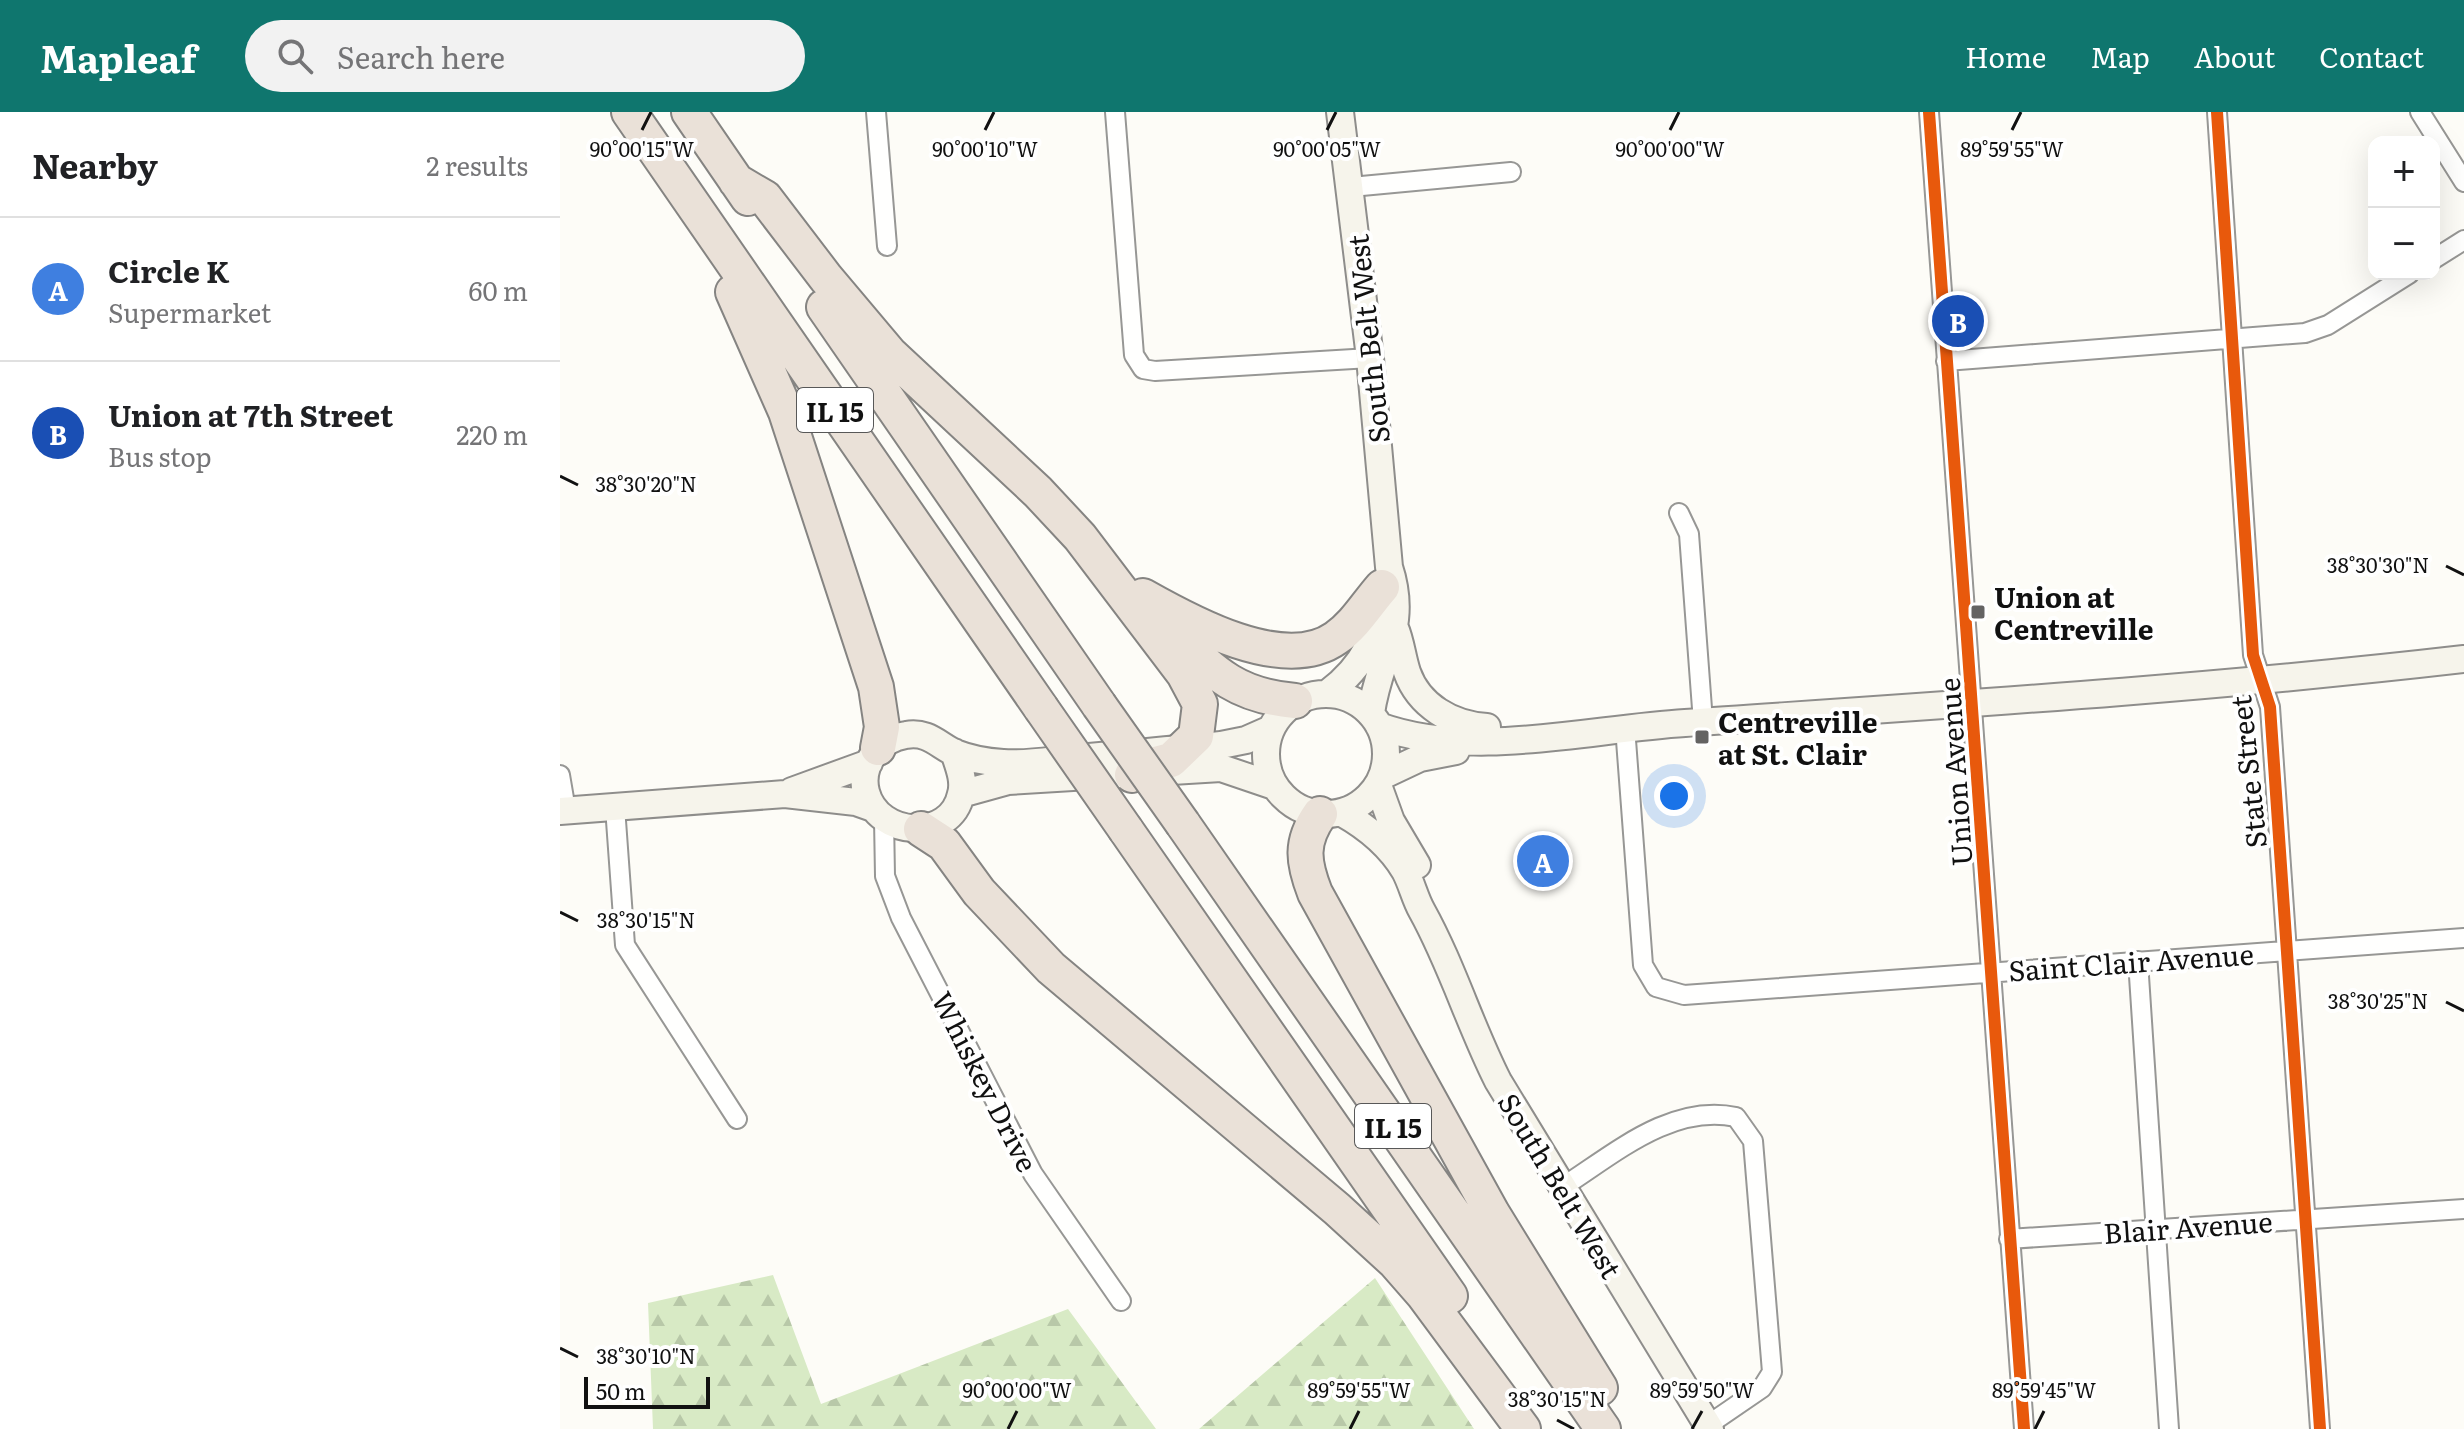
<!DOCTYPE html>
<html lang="en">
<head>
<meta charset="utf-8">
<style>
	body { margin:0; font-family:Literata,serif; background:#f2f2f2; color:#202124 }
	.controls { position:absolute; right:24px; top:24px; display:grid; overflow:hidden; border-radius:16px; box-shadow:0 8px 32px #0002 }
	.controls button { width:72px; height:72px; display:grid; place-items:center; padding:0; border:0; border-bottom:2px solid #e0e0e0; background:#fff; color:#202124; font:40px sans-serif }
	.scale { position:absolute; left:24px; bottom:20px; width:126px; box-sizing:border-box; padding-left:8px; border:4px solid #111; border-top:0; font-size:22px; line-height:28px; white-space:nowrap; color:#111; -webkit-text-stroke:6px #fff; paint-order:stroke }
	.you { position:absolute; left:1114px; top:684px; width:28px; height:28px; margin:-20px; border:6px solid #fff; border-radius:50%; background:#1a73e8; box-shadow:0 0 0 12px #1a73e833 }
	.badge { display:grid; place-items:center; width:52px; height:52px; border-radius:50%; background:#0f766e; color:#fff; font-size:26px; font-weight:700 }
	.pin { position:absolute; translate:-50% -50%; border:4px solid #fff; box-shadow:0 2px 8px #0006 }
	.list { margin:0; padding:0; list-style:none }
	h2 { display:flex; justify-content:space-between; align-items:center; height:104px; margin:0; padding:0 32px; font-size:34px }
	h2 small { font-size:26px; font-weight:400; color:#757577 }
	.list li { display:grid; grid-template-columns:52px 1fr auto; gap:24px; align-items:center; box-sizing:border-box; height:144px; padding:0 32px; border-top:2px solid #e0e0e0 }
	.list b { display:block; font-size:30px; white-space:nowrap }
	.list p { margin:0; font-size:26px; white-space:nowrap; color:#757577 }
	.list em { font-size:26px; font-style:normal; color:#757577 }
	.icon { flex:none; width:44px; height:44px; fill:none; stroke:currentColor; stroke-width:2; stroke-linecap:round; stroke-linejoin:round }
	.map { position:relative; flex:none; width:1904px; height:1317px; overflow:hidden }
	header { display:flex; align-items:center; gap:48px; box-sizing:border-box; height:112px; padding:0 40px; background:#0f766e; color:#fff }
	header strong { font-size:38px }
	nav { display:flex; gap:44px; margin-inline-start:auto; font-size:28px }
	.search { width:560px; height:72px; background:#f2f2f2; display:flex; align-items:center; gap:20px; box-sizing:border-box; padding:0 28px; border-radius:44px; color:#757577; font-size:30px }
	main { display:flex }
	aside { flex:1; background:#fff }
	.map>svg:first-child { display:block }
	.forest { fill:url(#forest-firs) }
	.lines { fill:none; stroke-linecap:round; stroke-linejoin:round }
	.minor-casing { stroke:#979795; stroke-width:22 }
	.secondary-casing { stroke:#8e8d8b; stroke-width:30 }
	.motorway-casing { stroke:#858482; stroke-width:38 }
	.minor { stroke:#fffffe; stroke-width:18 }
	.secondary { stroke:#f6f4eb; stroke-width:26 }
	.motorway { stroke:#eae1d8; stroke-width:34 }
	.motorway-bridge-casing { stroke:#858482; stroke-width:38; stroke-linecap:butt }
	.motorway-bridge { stroke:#eae1d8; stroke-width:34 }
	.cycleway-casing { stroke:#fff; stroke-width:17 }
	.cycleway { stroke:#e8590c; stroke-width:12 }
	.ticks { fill:none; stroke:#111; stroke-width:3 }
	.poi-dot { fill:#646362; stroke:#fff; stroke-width:3 }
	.labels { text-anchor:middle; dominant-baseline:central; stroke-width:8; stroke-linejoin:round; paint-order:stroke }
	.shield { fill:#fff; stroke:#585858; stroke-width:2 }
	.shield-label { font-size:26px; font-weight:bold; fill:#111 }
	.street-label { font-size:28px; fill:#111; stroke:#fff }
	.poi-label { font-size:28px; font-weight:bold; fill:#111; stroke:#fff; text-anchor:start }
	.ticks-label { font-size:20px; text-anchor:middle; fill:#111; stroke:#fff; stroke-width:8; stroke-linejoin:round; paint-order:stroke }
</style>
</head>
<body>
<header>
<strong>Mapleaf</strong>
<div class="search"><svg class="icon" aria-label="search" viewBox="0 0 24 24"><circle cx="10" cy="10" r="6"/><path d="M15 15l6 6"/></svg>Search here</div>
<nav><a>Home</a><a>Map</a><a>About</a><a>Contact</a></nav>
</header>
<main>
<aside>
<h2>Nearby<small>2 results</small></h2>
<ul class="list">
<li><span class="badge" style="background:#3f7fe0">A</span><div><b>Circle K</b><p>Supermarket</p></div><em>60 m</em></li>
<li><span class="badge" style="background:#1a4fb4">B</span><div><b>Union at 7th Street</b><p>Bus stop</p></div><em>220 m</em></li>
</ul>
</aside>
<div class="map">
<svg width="1904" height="1317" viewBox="0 0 1904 1317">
	<defs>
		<pattern id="forest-firs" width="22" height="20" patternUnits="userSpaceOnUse" patternTransform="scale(2)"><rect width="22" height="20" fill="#d8eac5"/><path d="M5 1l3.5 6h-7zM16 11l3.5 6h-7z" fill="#b8c8a8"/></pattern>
	</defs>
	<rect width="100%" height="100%" fill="#fdfcf7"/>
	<!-- forest -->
	<path class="forest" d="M213,1163L261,1292L508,1197L596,1317H93L88,1191Z
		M815,1166L914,1317H639Z"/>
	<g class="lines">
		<!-- minor casing -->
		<g class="minor-casing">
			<path id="minor" d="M316,0L327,134
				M555,0L574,243L583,257L595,259L810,246
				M1369,0L1464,1317
				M1657,0L1693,543L1710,595L1760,1317
				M1860,0L1904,70
				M791,75L951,60
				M1874,147L1904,128
				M1386,249L1745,221L1768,213L1849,162
				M1119,401L1129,422L1143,610
				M1065,615L1083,853L1096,875L1124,883L1904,826
				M0,663L6,698
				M55,695L65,833L177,1007
				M324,707L325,764L341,806L473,1062L561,1189
				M1578,849L1609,1317
				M1001,1076C1053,1043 1111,991 1176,1005L1193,1029L1212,1260L1202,1276L1148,1313
				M1449,1127L1904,1097"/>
		</g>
		<!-- secondary casing -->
		<g class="secondary-casing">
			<path id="secondary" d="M780,0L810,246L829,455C849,516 819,544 811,601
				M835,516C841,530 842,545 847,560C859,594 892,613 927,615
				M768,581C804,554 819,523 822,477
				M706 642a60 60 0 1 1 120 0a60 60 0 1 1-120 0Z
				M819,614C912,648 1027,617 1125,611C1385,593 1645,577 1904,547
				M394,640C398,653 405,668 401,682C391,730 318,726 306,680C299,653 319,627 346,623C368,619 378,633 395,641C410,647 427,650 443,651C466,653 492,648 516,646C564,642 613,638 661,633L686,628L711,617
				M824,663L860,646L896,639
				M818,673L831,709L857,753
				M232,679L309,651
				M401,682L448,669L661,656L714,674
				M0,699L225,682L296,690L313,696
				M782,701C807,715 830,734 845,759C852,772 855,787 862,799C892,853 910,914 938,969L1150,1317"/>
		</g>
		<!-- motorway casing -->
		<g class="motorway-casing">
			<path id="motorway" d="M69,0L481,596
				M129,0L188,86
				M176,69L205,86L266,166L330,242L478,380L520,425L624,562L640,592L636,624L611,648L588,654L572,663
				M173,180L226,300L316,575L322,615L318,636
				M264,195L539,593
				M583,484C629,510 724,563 776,526C795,513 807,492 822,475
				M617,525C656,563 678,584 735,589
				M760,702C740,730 743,750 755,781L932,1101L1040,1276
				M623,712L1043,1317
				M361,717L384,732L419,780L491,856L777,1097L835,1150L863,1182L963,1317
				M566,718L890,1184"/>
		</g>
		<!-- minor -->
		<use href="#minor" class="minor"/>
		<!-- secondary -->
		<use href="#secondary" class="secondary"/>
		<!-- motorway -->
		<use href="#motorway" class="motorway"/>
		<!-- motorway-bridge casing -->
		<g class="motorway-bridge-casing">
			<path id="motorway-bridge" d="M539,593L623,712
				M481,596L566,718"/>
		</g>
		<!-- motorway-bridge -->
		<use href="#motorway-bridge" class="motorway-bridge"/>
		<!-- cycleway casing -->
		<g class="cycleway-casing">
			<path id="cycleway" d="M1369,0L1464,1317
				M1657,0L1693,543L1710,595L1760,1317"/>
		</g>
		<!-- cycleway -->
		<use href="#cycleway" class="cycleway"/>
	</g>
	<!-- ticks -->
	<path class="ticks" d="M82,18L91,0M425,18L434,0M767,18L776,0M1110,18L1119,0M1452,18L1461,0M0,364L18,373M1886,454L1904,463M0,800L18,809M1886,890L1904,899M0,1236L18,1245M997,1308L1014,1317M448,1317L457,1299M790,1317L799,1299M1132,1317L1142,1299M1475,1317L1484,1299"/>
	<!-- markers -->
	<g class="poi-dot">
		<rect x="1410" y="492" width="16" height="16" rx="4"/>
		<rect x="1134" y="617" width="16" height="16" rx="4"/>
	</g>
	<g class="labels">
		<!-- shield labels -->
		<g class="shield">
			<rect x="237" y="276" width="76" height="44" rx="6"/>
			<rect x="795" y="992" width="76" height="44" rx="6"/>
		</g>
		<g class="shield-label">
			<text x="275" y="298">IL 15</text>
			<text x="833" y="1014">IL 15</text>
		</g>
		<!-- street labels -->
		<g class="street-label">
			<text transform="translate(807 227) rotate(-96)">South Belt West</text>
			<text transform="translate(1394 660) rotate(-94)">Union Avenue</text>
			<text transform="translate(1687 660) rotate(-96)">State Street</text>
			<text transform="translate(1571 849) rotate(-4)">Saint Clair Avenue</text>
			<text transform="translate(426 969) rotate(63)">Whiskey Drive</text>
			<text transform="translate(1001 1073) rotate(59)">South Belt West</text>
			<text transform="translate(1628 1114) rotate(-4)">Blair Avenue</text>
		</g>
		<!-- poi labels -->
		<g class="poi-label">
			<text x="1434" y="484">Union at<tspan x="1434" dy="32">Centreville</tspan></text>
			<text x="1158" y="609">Centreville<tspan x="1158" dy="32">at St. Clair</tspan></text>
		</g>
	</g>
	<g class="ticks-label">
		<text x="82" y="45">90°00'15"W</text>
		<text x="425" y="45">90°00'10"W</text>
		<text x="767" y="45">90°00'05"W</text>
		<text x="1110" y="45">90°00'00"W</text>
		<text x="1452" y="45">89°59'55"W</text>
		<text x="86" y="380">38°30'20"N</text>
		<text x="1818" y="461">38°30'30"N</text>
		<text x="86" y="816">38°30'15"N</text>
		<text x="1818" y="897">38°30'25"N</text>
		<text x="86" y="1252">38°30'10"N</text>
		<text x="457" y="1286">90°00'00"W</text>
		<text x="799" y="1286">89°59'55"W</text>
		<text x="1142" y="1286">89°59'50"W</text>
		<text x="1484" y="1286">89°59'45"W</text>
		<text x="997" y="1295">38°30'15"N</text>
	</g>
</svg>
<div class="controls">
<button>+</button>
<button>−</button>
</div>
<div class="scale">50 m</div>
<div class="you"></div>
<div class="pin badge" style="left:983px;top:749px;background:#3f7fe0">A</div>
<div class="pin badge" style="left:1398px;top:209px;background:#1a4fb4">B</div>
</div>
</main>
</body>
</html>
